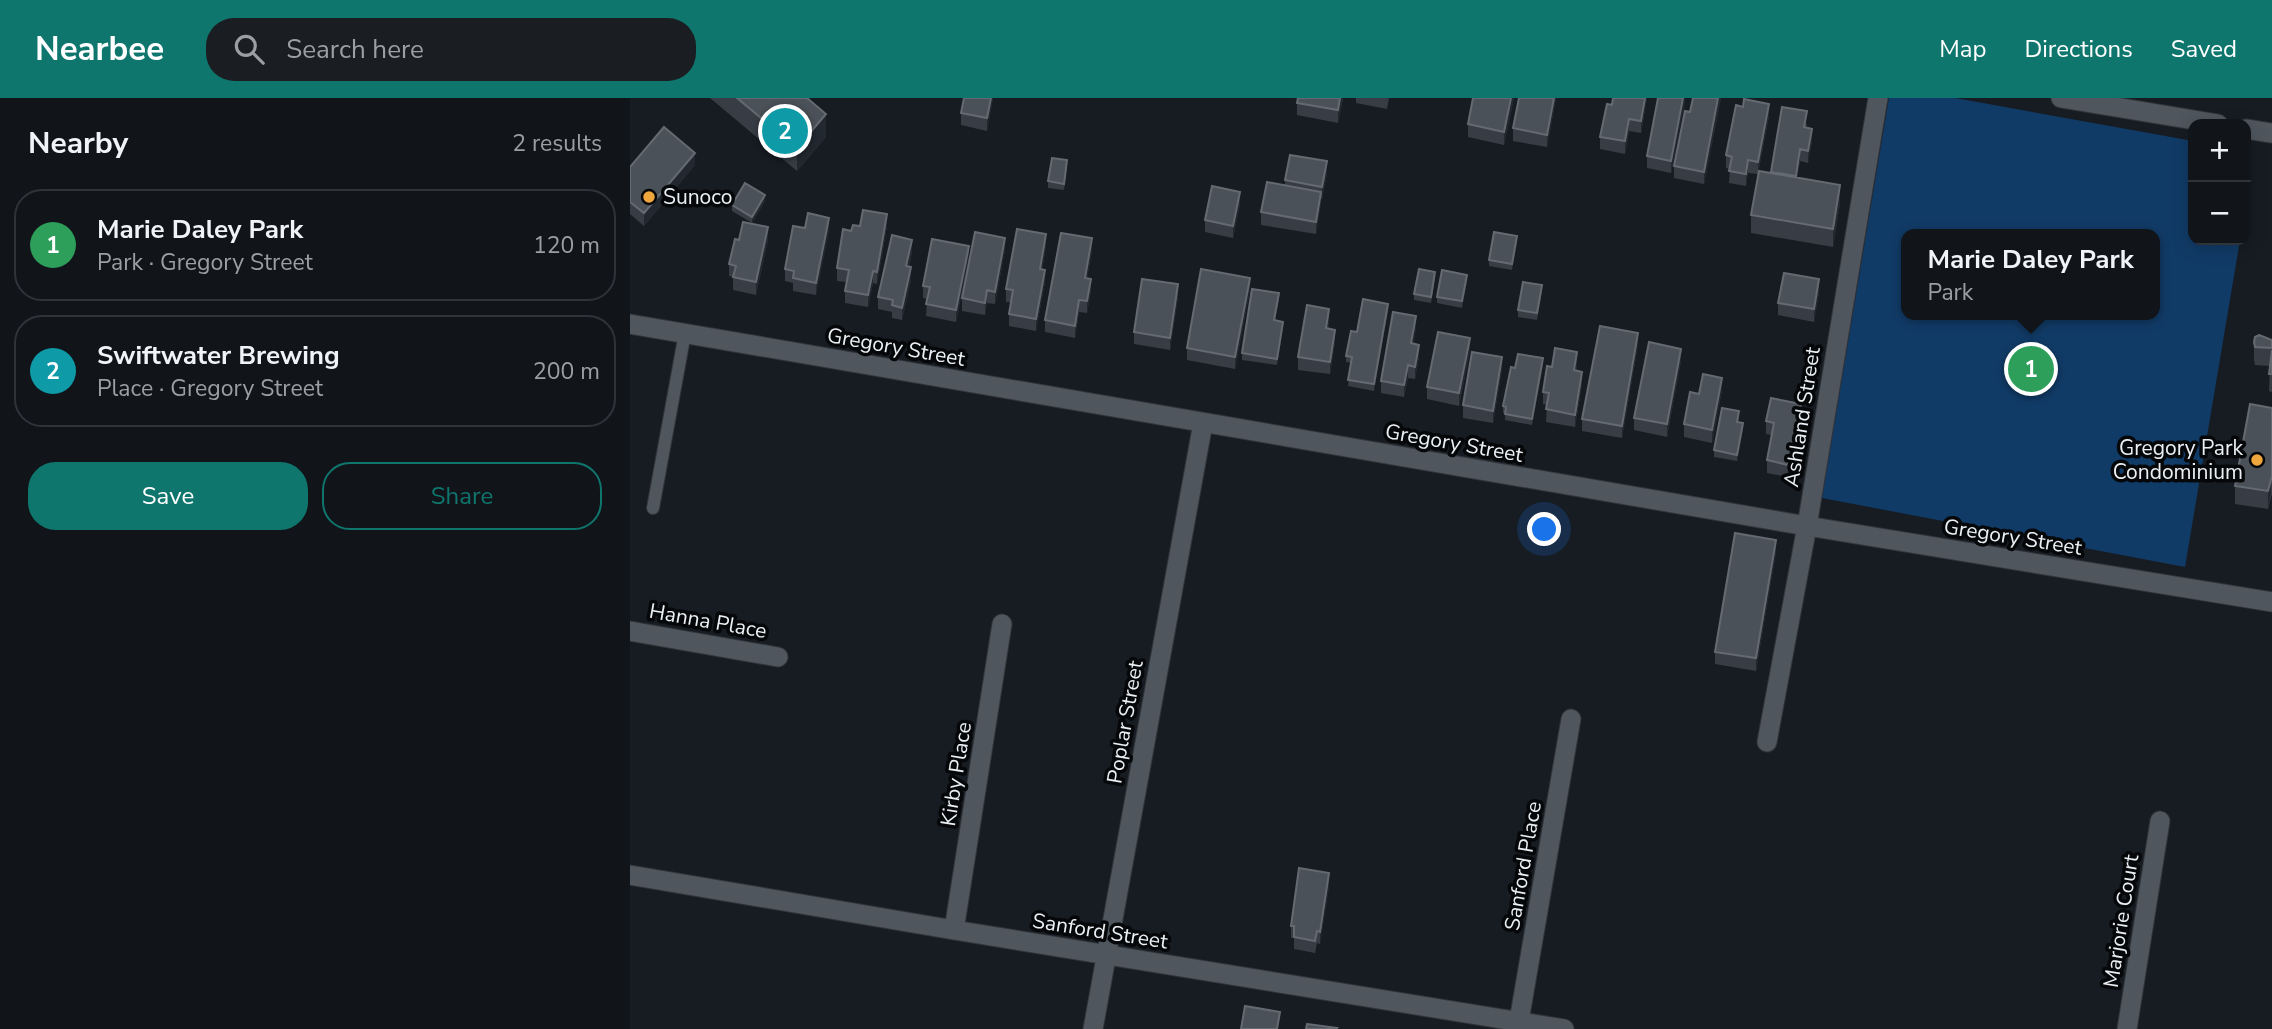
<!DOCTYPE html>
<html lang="en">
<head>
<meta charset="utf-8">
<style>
	body { margin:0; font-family:"Nunito Sans",sans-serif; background:#1a1e23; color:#f1f3f6 }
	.controls { position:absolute; right:21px; top:21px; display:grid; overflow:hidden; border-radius:14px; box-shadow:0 4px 18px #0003 }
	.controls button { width:63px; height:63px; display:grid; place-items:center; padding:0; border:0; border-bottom:2px solid #303439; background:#11151a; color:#f1f3f6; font:35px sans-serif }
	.you { position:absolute; left:915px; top:432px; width:24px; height:24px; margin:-18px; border:5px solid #fff; border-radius:50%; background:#1a73e8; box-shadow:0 0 0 10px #1a73e833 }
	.badge { display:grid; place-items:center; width:46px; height:46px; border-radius:50%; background:#0f766e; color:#fff; font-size:23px; font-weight:700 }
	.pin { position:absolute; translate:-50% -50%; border:4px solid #fff; box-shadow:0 2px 7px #0006 }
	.popup { position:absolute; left:1271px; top:131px; width:259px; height:91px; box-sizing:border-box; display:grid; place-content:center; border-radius:14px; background:#11151a; filter:drop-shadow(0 2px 5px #0005); font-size:23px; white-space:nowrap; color:#9c9fa2 }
	.popup b { font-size:26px; color:#f1f3f6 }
	.popup::after { content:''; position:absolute; left:50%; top:100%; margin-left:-14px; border:14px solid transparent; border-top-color:#11151a }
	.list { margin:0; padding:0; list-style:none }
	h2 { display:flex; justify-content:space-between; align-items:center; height:91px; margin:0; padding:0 28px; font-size:30px }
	h2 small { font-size:23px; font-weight:400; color:#9c9fa2 }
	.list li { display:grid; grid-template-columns:46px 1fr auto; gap:21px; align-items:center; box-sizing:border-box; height:112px; margin:0 14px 14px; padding:0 14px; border:2px solid #303439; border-radius:28px }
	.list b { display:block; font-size:26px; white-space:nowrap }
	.list p { margin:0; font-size:23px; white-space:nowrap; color:#9c9fa2 }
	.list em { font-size:23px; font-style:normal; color:#9c9fa2 }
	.actions { display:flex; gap:14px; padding:21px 28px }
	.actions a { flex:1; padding:16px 0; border:2px solid #0f766e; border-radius:28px; text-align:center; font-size:24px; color:#0f766e }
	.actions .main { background:#0f766e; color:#fff }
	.icon { flex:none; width:38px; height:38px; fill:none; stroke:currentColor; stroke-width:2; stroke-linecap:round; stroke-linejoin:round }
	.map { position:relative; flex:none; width:1642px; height:931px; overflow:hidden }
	header { display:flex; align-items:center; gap:42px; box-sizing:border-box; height:98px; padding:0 35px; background:#0f766e; color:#fff }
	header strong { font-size:33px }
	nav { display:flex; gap:38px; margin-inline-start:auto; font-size:24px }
	.search { width:490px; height:63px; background:#1a1e23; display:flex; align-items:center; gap:18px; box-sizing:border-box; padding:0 24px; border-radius:28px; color:#9c9fa2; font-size:26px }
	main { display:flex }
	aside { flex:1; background:#11151a }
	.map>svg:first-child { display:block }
	.green { fill:#113b67; fill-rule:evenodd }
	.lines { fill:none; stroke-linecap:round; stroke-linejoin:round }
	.service-casing { stroke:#32363b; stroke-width:14 }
	.minor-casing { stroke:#32363b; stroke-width:21 }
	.tertiary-casing { stroke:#32363b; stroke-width:21 }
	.service { stroke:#4f565e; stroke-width:12 }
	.minor { stroke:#4f565e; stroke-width:19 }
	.tertiary { stroke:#4f565e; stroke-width:19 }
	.wall { fill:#383d45 }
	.shaded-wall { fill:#222830 }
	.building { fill:#4b5158; stroke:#646a71; stroke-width:2 }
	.poi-dot { fill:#efa73d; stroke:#050709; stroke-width:2.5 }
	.labels { text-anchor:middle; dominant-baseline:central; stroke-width:7; stroke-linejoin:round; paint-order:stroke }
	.poi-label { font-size:21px; fill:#ecf0f5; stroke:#050709; text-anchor:start }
	.street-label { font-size:21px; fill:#ecf0f5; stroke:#050709 }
</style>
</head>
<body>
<header>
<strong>Nearbee</strong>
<div class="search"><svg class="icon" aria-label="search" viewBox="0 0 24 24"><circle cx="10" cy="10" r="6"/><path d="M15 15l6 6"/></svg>Search here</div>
<nav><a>Map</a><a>Directions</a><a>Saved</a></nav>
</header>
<main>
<aside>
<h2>Nearby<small>2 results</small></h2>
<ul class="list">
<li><span class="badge" style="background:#2e9e5b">1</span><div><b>Marie Daley Park</b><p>Park · Gregory Street</p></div><em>120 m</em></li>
<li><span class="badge" style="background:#0f9aa8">2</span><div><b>Swiftwater Brewing</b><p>Place · Gregory Street</p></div><em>200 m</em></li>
</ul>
<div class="actions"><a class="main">Save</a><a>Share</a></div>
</aside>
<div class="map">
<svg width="1642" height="931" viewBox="0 0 1642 931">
	<rect width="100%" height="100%" fill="#171c23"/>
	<!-- green -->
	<path class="green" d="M1259,0H1325L1563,43V142H1610L1555,469L1192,400ZM1277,136H1525V217H1277Z"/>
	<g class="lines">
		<!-- service casing -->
		<g class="service-casing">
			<path id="service" d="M23,410L55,235"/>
		</g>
		<!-- minor casing -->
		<g class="minor-casing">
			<path id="minor" d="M1431,0L1588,26
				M1616,31L1642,35
				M0,533L148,559
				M1137,644L1177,428L1248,0
				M0,777L324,832L934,931
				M324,832L372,526
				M889,923L941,621
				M463,931L573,325
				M1497,931L1530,723"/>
		</g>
		<!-- tertiary casing -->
		<g class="tertiary-casing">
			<path id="tertiary" d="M0,226L1177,428L1642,504"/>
		</g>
		<!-- service -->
		<use href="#service" class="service"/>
		<!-- minor -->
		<use href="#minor" class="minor"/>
		<!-- tertiary -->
		<use href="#tertiary" class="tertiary"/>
	</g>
	<!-- wall -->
	<path class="wall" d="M80,0H177L196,39L167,73Z
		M334,0H363L357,33L331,27V15Z
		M713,0L708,25L667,17V5Z
		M726,0H759L757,11L726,5Z
		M884,0L874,47L838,39V26Z
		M926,0L917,49L883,43V30Z
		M983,0H1017L1011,35L999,33L995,56L970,51V39L982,7Z
		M1055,0L1041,75L1017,70V58Z
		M1091,0L1074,86L1044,80V68L1060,14Z
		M1152,9L1177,26L1176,30L1182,43L1178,65L1170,63L1167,80L1210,105L1203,149L1121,135V117L1141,75Z
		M1139,18L1128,76L1118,75L1116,88L1099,85L1100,71L1096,70V57Z
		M65,67L14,128L0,116V69Z
		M437,69L434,92L418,90V83Z
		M697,75L692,101H691L686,136L631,127V114L655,88V82Z
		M135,103L122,125L102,113V107Z
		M610,106L603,140L575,134V122Z
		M230,128H257L247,186L243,185L238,209L215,205V193L217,184L207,183V170Z
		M175,130L199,132L186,197L163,193V185L155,183V171Z
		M109,142H138L126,197L103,192V179L99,178V166Z
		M887,144L882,172L859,168V162Z
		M416,148L412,172L415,184L406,233L379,228V216L381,204H376V191Z
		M375,152L365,206L357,205L355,217L332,213V200Z
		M462,153L457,180L461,193L457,215L449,214L445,240L415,234V222Z
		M282,154L279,169L281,182L272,222L262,220V214L248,211V199Z
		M339,160L326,224L296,218L297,201L293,200V188Z
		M805,180L801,205L784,202V196Z
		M837,183L832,210L807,205V199Z
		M620,192L605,271L557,262V250Z
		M912,193L907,222L888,219V212Z
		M1189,194L1184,224L1148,217V205Z
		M548,199L540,252L504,246V234Z
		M649,201L645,223L653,230L647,267L612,262V255Z
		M758,212L744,293L718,288L721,265L716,264V258L727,234Z
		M699,223L698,231L705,244L700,276L668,272V259Z
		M786,230L783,246L789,259L785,281L778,280L774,299L751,295V283Z
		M1642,242V294L1639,293L1640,268L1625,267L1624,262V244Z
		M1008,247L992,340L952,333V321Z
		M840,253L829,308L797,301V289Z
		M1051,263L1037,339L1004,332V320Z
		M913,267L902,327L875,322V315H873V308L885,270Z
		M947,267L946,273L952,286L945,329L916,324L917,307L913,306V294L922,269Z
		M872,271L863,325L833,320V307Z
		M1092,292L1082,345L1054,339V326L1069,296Z
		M1642,310V396L1638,411L1605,406V388Z
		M1109,319L1108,324L1113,331L1107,363L1084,359V352Z
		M1171,319L1158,379L1137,375V362L1142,337L1136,336V323Z
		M1146,454L1126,573L1085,566V554Z
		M699,788L690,846L687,845L685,855L664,851V840H661V828Z"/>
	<!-- shaded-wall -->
	<path class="shaded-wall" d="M361,0H363L357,33V20Z
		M710,0H713L708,25V12Z
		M881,0H884L874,47V34Z
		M924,0H926L917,49V37Z
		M1015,0H1017L1011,35V23Z
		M1053,0H1055V5L1041,75V63Z
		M1088,0H1091L1074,86V74Z
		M1139,6V18L1128,76V64Z
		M196,16V39L167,73V50Z
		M999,21V33L995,56V43Z
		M1182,31V43L1178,65V53Z
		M1170,51V63L1166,90V78Z
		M65,55V67L14,128V115Z
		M1118,62V75L1116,88V76Z
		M697,63V75L692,101V89Z
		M1210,87V105L1203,149V131Z
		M610,94V106L603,140V128Z
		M691,94V106L686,136V124Z
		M135,97V103L122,125V119Z
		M257,116V128L247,186V174Z
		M199,120V132L186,197V185Z
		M138,129V142L126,197V184Z
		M416,136V148L410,184V171Z
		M887,138V144L882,172V166Z
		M375,140V152L365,206V194Z
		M462,140V153L455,192V180Z
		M282,142V154L276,181V168Z
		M339,148V160L326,224V212Z
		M281,169V182L272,222V210Z
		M415,172V184L406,233V221Z
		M243,173V185L238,209V197Z
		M837,177V183L832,210V203Z
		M620,180V192L605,271V259Z
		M461,181V193L457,215V203Z
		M1189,181V194L1184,224V211Z
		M548,186V199L540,252V240Z
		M357,192V205L355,217V205Z
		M449,202V214L445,240V228Z
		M758,206V212L744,293V286Z
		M699,211V223L696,243V230Z
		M786,218V230L781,258V245Z
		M653,224V230L647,267V261Z
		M705,232V244L700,276V264Z
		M1008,235V247L992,340V328Z
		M840,240V253L829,308V295Z
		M789,247V259L785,281V269Z
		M1051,251V263L1037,339V326Z
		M947,254V267L944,285V272Z
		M872,259V271L863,325V313Z
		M913,260V267L902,327V321Z
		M778,267V280L774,299V287Z
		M952,274V286L945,329V317Z
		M1092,280V292L1082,345V332Z
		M1171,306V319L1158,379V367Z
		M1113,325V331L1107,363V357Z
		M1641,378V396L1638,411V393Z
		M1146,442V454L1126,573V560Z
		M699,775V788L690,846V834Z"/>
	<!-- building -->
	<path class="building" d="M107,0H177L196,16L167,50Z
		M334,0H361L357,20L331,15Z
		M668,0H710L708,12L667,5Z
		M843,0H881L874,34L838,26Z
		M889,0H924L917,37L883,30Z
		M983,0H1015L1011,23L999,21L995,43L970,39L977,6L982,7Z
		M1028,0H1053L1041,63L1017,58Z
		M1063,0H1088L1074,74L1044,68L1055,13L1060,14Z
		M1114,1L1139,6L1128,64L1118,62L1116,76L1099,73L1102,59L1096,57L1106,7L1113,9Z
		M1152,9L1177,13L1174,29L1182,31L1178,53L1170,51L1166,78L1141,74Z
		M34,29L65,55L14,115L0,104V69Z
		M660,57L697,63L692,89L655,82Z
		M422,60L437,62L434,86L418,83Z
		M1129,73L1210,87L1203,131L1121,117Z
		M637,84L691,94L686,124L631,114Z
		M115,85L135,97L122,119L102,107Z
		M582,88L610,94L603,128L575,122Z
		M233,112L257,116L247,174L243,173L238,197L215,193L219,172L207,170L213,131L221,133L223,127L230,128Z
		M178,115L199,120L186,185L163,180L164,173L155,171L163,128L175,130Z
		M113,124L138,129L126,184L103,179L106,168L99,166L105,141L109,142Z
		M387,131L416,136L410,171L415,172L406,221L379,216L383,192L376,191Z
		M345,134L375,140L365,194L357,192L355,205L332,200Z
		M864,134L887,138L882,166L859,162Z
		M431,135L462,140L455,180L461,181L457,203L449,202L445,228L415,222Z
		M262,137L282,142L276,168L281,169L272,210L262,207L263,202L248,199Z
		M302,141L339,148L326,212L296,206L300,189L293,188Z
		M571,171L620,180L605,259L557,250Z
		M789,171L805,174L801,199L784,196Z
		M812,172L837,177L832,203L807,199Z
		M1154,175L1189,181L1184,211L1148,205Z
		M512,181L548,186L540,240L504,234Z
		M893,184L912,187L907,215L888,212Z
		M622,191L649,195L644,222L653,224L647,261L612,255Z
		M733,201L758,206L744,286L718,282L722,259L716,258L721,233L727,234Z
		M677,207L699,211L696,230L705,232L700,264L668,259Z
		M763,214L786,218L781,245L789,247L785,269L778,267L774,287L751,283Z
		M970,228L1008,235L992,328L952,321Z
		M808,234L840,240L829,295L797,289Z
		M1629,237L1642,242V250L1625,249L1624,244L1625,239Z
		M1019,244L1051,251L1037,326L1004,320Z
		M925,250L947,254L944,272L952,274L945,317L916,311L919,295L913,294L917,268L922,269Z
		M1642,252V276H1639Z
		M842,254L872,259L863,313L833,307Z
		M888,256L913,260L902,321L875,316L876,309L873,308L881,269L885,270Z
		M1073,276L1092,280L1082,332L1054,326L1060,294L1069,296Z
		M1141,300L1171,306L1158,367L1137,362L1144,325L1136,323Z
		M1620,306L1642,310V378L1638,393L1605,388Z
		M1092,310L1109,313L1107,324L1113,325L1107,357L1084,352Z
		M1105,435L1146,442L1126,560L1085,554Z
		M669,770L699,775L690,834L687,833L685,843L664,839V828H661Z
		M615,908L650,914L647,931H611Z
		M677,926L707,930L706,931H676Z"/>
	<!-- markers -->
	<g class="poi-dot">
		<circle cx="19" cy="99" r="7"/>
		<circle cx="1627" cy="362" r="7"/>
	</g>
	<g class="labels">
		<!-- poi labels -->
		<g class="poi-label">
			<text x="33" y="99">Sunoco</text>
			<text x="1613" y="350" text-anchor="end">Gregory Park<tspan x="1613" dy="24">Condominium</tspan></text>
		</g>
		<!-- street labels -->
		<g class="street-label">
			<text transform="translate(266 249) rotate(10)">Gregory Street</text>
			<text transform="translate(1172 319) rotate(-81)">Ashland Street</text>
			<text transform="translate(824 345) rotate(10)">Gregory Street</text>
			<text transform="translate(1383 439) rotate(9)">Gregory Street</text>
			<text transform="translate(78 523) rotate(10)">Hanna Place</text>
			<text transform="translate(495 624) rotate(-80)">Poplar Street</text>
			<text transform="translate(326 676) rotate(-81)">Kirby Place</text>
			<text transform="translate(893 768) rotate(-80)">Sanford Place</text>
			<text transform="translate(1491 823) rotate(-81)">Marjorie Court</text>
			<text transform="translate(470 833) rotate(9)">Sanford Street</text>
		</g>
	</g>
</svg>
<div class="controls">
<button>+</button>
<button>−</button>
</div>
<div class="you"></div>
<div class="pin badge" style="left:1401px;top:271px;background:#2e9e5b">1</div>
<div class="popup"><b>Marie Daley Park</b>Park</div>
<div class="pin badge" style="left:155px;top:33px;background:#0f9aa8">2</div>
</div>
</main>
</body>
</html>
